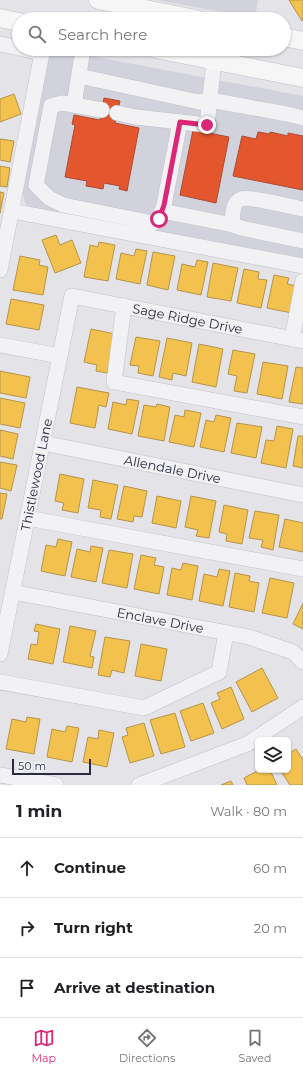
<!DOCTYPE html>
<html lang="en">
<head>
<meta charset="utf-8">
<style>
	body { margin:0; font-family:Montserrat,sans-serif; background:#f2f2f2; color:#202124 }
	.controls { position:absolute; right:12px; bottom:12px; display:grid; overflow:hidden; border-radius:6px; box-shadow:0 1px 3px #0004 }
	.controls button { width:36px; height:36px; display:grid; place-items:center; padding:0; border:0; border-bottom:1px solid #e0e0e0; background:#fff; color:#202124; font:20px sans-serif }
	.scale { position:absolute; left:12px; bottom:10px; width:79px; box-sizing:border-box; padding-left:4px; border:2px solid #2a2c42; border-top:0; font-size:11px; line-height:14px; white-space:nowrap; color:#2a2c42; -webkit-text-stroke:3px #f1f2f7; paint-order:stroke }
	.stop { position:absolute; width:12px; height:12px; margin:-9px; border:3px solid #db2777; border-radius:50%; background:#fff }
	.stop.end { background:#db2777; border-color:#fff; box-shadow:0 1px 4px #0008 }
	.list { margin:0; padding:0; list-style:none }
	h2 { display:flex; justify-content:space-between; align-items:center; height:52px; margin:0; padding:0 16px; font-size:17px }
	h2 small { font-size:13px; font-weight:400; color:#757577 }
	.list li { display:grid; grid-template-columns:26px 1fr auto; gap:12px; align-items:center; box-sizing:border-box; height:60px; padding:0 16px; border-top:1px solid #e0e0e0 }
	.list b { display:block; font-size:15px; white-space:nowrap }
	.list em { font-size:13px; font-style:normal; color:#757577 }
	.icon { flex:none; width:22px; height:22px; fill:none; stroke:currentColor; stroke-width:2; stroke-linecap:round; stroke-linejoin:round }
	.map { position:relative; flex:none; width:303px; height:785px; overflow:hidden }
	.search { position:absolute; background:#fff; box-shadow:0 1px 3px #0004; left:12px; right:12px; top:12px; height:44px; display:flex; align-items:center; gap:10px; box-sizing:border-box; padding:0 14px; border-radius:22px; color:#757577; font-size:15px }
	.sheet { height:232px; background:#fff }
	nav { display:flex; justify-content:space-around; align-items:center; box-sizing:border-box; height:56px; border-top:1px solid #e0e0e0; background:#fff; font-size:11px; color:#757577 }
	nav a { display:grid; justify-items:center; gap:2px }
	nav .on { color:#db2777 }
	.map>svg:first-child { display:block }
	.built { fill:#d1d2db }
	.homes { fill:#f2c14e; stroke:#b6944a }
	.shops { fill:#e4572e; stroke:#ac4a34 }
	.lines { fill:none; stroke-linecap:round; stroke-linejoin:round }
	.minor-casing { stroke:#c1c1c6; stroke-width:16 }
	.major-casing { stroke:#c0c0c6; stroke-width:19 }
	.minor { stroke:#f2f2f5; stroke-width:15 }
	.major { stroke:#f6f6f7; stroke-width:18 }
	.route { stroke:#db2777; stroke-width:5 }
	.labels { text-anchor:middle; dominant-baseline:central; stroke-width:4; stroke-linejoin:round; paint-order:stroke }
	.street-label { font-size:13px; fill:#2a2c42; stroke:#f1f2f7 }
</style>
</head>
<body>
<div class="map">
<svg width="303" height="785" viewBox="0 0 303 785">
	<rect width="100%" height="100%" fill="#e3e3e8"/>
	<!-- built -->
	<path class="built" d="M156,0H258L255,18Z
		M50,49H54L303,96V260L32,210L25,203L23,193Z"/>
	<!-- homes -->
	<path class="homes" d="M289,0H303V20L302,21Z
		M14,94L21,114L0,122V99Z
		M0,139L14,141L10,162L0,160Z
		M0,166L10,168L7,187L0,186Z
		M0,192L4,193L0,213Z
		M56,235L60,245L72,240L81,263L55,273L42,240Z
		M99,242L115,245L108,281L84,277L90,245L98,247Z
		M136,249L147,251L140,284L116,279L121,253L134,256Z
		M153,252L175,256L168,290L147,285Z
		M20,256L40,260L39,265L48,267L43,295L13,290Z
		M197,260L208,262L201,295L177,290L182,264L195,267Z
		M213,263L238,268L231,301L207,297Z
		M244,269L259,272L258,279L267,280L261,308L237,303Z
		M274,275L289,278L287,284L298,286L292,313L267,308Z
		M11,299L44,305L39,330L6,324Z
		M91,329L115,334L107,373L96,371L97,365L84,362Z
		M136,337L160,341L153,376L138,373L139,366L130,365Z
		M167,338L192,343L186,376L173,373L172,380L159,377Z
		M199,344L223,349L216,387L192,382Z
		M233,350L255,354L247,393L234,391L237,376L228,374Z
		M263,362L288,366L282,399L257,394Z
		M296,367L303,368V404L289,402Z
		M0,371L30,377L26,398L0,393Z
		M77,387L109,393L106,407L99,405L95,428L70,423Z
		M0,398L25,403L20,428L0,424Z
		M127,399L139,401L132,434L108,429L113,402L126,405Z
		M157,404L170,407L164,441L138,436L144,405L156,407Z
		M185,410L201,413L194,447L169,442L175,415L184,417Z
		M216,415L231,418L224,452L200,447L206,420L214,422Z
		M237,423L262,427L256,458L231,453Z
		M277,426L293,429L286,468L261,463L266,440L274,441Z
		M0,430L18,434L13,459L0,456Z
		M298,436H303V468L293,466Z
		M0,462L17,465L11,491L0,488Z
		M60,474L84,479L78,513L62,510L64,503L55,501Z
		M93,480L118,485L111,519L100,517L101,510L88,508Z
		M124,486L147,491L142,517L134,516L133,522L117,519Z
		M0,493L7,494L2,519H0Z
		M157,496L181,501L176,528L152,523Z
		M191,496L216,501L209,538L196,536L198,530L185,527Z
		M224,505L248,510L242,544L226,541L227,534L219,532Z
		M255,511L279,515L273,550L261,547L263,540L249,538Z
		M285,519L303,523V552L279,547Z
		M58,539L72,542L65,576L41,571L46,545L56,547Z
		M91,546L103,548L96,582L71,577L77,549L90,552Z
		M109,550L133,554L127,588L102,583Z
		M141,555L156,558L154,565L164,567L159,594L134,589Z
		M183,563L198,566L192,600L167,595L172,568L181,570Z
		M219,569L230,571L223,606L199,601L204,574L217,577Z
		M235,573L250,576L249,581L259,583L254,612L229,607Z
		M270,578L294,583L287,618L262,613Z
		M303,603V629L293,624Z
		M36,624L60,629L53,664L28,659L31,644L37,645L39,632L34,631Z
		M70,626L96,631L90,656L94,657L92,668L63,662Z
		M105,637L130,641L124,673L112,670L110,677L98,675Z
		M141,644L167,649L161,681L135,676Z
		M262,668L278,698L252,712L236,682Z
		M231,687L244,719L222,729L211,703L220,699L217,693Z
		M203,703L214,733L191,741L180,711Z
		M175,713L185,747L161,754L150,720Z
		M27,717L40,719L34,754L6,749L12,719L26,722Z
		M144,723L154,756L130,763L122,737L128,735L126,728Z
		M67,726L79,728L72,762L47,757L52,729L65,732Z
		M99,730L114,733L107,767L83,762L88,737L98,739Z
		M296,749L303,760V784L302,785H290L280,770H288V754Z
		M259,770H270L277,785H247L244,778Z
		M231,781L233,785H221Z"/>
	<!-- shops -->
	<path class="shops" d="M104,98L120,101L115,123L139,128L127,191L119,189L120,186L104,183L103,189L86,186L87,181L65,177L75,125L72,124L74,115L100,120Z
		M193,130L229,137L216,203L180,195Z
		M258,132L270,134V132L288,136V133L303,136V190L233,176L242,136L256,139Z"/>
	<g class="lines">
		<!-- minor casing -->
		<g class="minor-casing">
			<g id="minor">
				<path d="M0,44L19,48"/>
				<path d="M83,49L74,105L102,110"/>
				<path d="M79,76L199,102L210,100L287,114L303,118"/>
				<path d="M74,105L62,103L51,106L36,185L49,198L63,205L153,223L159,219L164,205L180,122"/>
				<path d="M117,113L136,117L207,125L214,61"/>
				<path d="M303,209C292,207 249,196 241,199C232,202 232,217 233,225L241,228L303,241"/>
				<path d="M12,211L303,266"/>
				<path d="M162,211L233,225"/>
				<path d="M0,270L42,53L23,49"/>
				<path d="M124,306L114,382L303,417"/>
				<path d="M292,339L303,281"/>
				<path d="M0,345L60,356"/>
				<path id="s1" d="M43,443L303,495"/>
				<path d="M27,518L303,569"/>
				<path id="s2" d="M13,592L249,637L293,652L303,662"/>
				<path id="s3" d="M0,654L72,296L303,341"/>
				<path d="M0,682L144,708L219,672L226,633"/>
				<path d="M0,775L56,785"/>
				<path d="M139,785L247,744L303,707"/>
			</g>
		</g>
		<!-- major casing -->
		<g class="major-casing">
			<path id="major" d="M98,0L196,19
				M0,18L19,22
				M284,37L303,41
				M156,49L303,78"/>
		</g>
		<!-- minor -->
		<use href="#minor" class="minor"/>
		<!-- major -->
		<use href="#major" class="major"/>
	</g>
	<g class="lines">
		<!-- route -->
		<path class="route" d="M159,219L164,205L180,122L207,125"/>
	</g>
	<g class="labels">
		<!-- street labels -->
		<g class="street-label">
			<text stroke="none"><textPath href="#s3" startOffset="483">Sage Ridge Drive</textPath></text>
			<text stroke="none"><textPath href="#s1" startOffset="132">Allendale Drive</textPath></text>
			<text stroke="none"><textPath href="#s3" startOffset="183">Thistlewood Lane</textPath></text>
			<text stroke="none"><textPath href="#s2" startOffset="150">Enclave Drive</textPath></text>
		</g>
	</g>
</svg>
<div class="controls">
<button><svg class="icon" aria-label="layers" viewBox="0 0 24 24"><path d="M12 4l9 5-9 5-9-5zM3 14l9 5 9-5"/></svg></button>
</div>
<div class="scale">50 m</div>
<div class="stop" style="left:159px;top:219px"></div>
<div class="stop end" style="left:207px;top:125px"></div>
<div class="search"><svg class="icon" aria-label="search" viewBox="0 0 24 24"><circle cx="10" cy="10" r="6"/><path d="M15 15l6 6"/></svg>Search here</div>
</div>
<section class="sheet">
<h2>1 min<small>Walk · 80 m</small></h2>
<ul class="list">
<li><svg class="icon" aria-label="ahead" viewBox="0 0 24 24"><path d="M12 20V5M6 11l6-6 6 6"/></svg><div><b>Continue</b></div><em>60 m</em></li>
<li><svg class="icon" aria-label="right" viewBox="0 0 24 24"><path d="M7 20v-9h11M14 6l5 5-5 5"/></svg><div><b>Turn right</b></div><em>20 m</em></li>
<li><svg class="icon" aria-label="arrive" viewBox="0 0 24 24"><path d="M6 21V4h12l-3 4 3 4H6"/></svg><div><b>Arrive at destination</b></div></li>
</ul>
</section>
<nav>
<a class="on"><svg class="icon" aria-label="map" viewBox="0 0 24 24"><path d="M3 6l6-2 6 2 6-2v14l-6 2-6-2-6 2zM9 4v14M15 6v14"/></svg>Map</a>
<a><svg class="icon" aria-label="directions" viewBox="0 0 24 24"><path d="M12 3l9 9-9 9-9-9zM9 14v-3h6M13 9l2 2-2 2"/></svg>Directions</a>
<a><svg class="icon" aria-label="saved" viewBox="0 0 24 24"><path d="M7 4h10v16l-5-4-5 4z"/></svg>Saved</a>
</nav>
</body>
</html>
